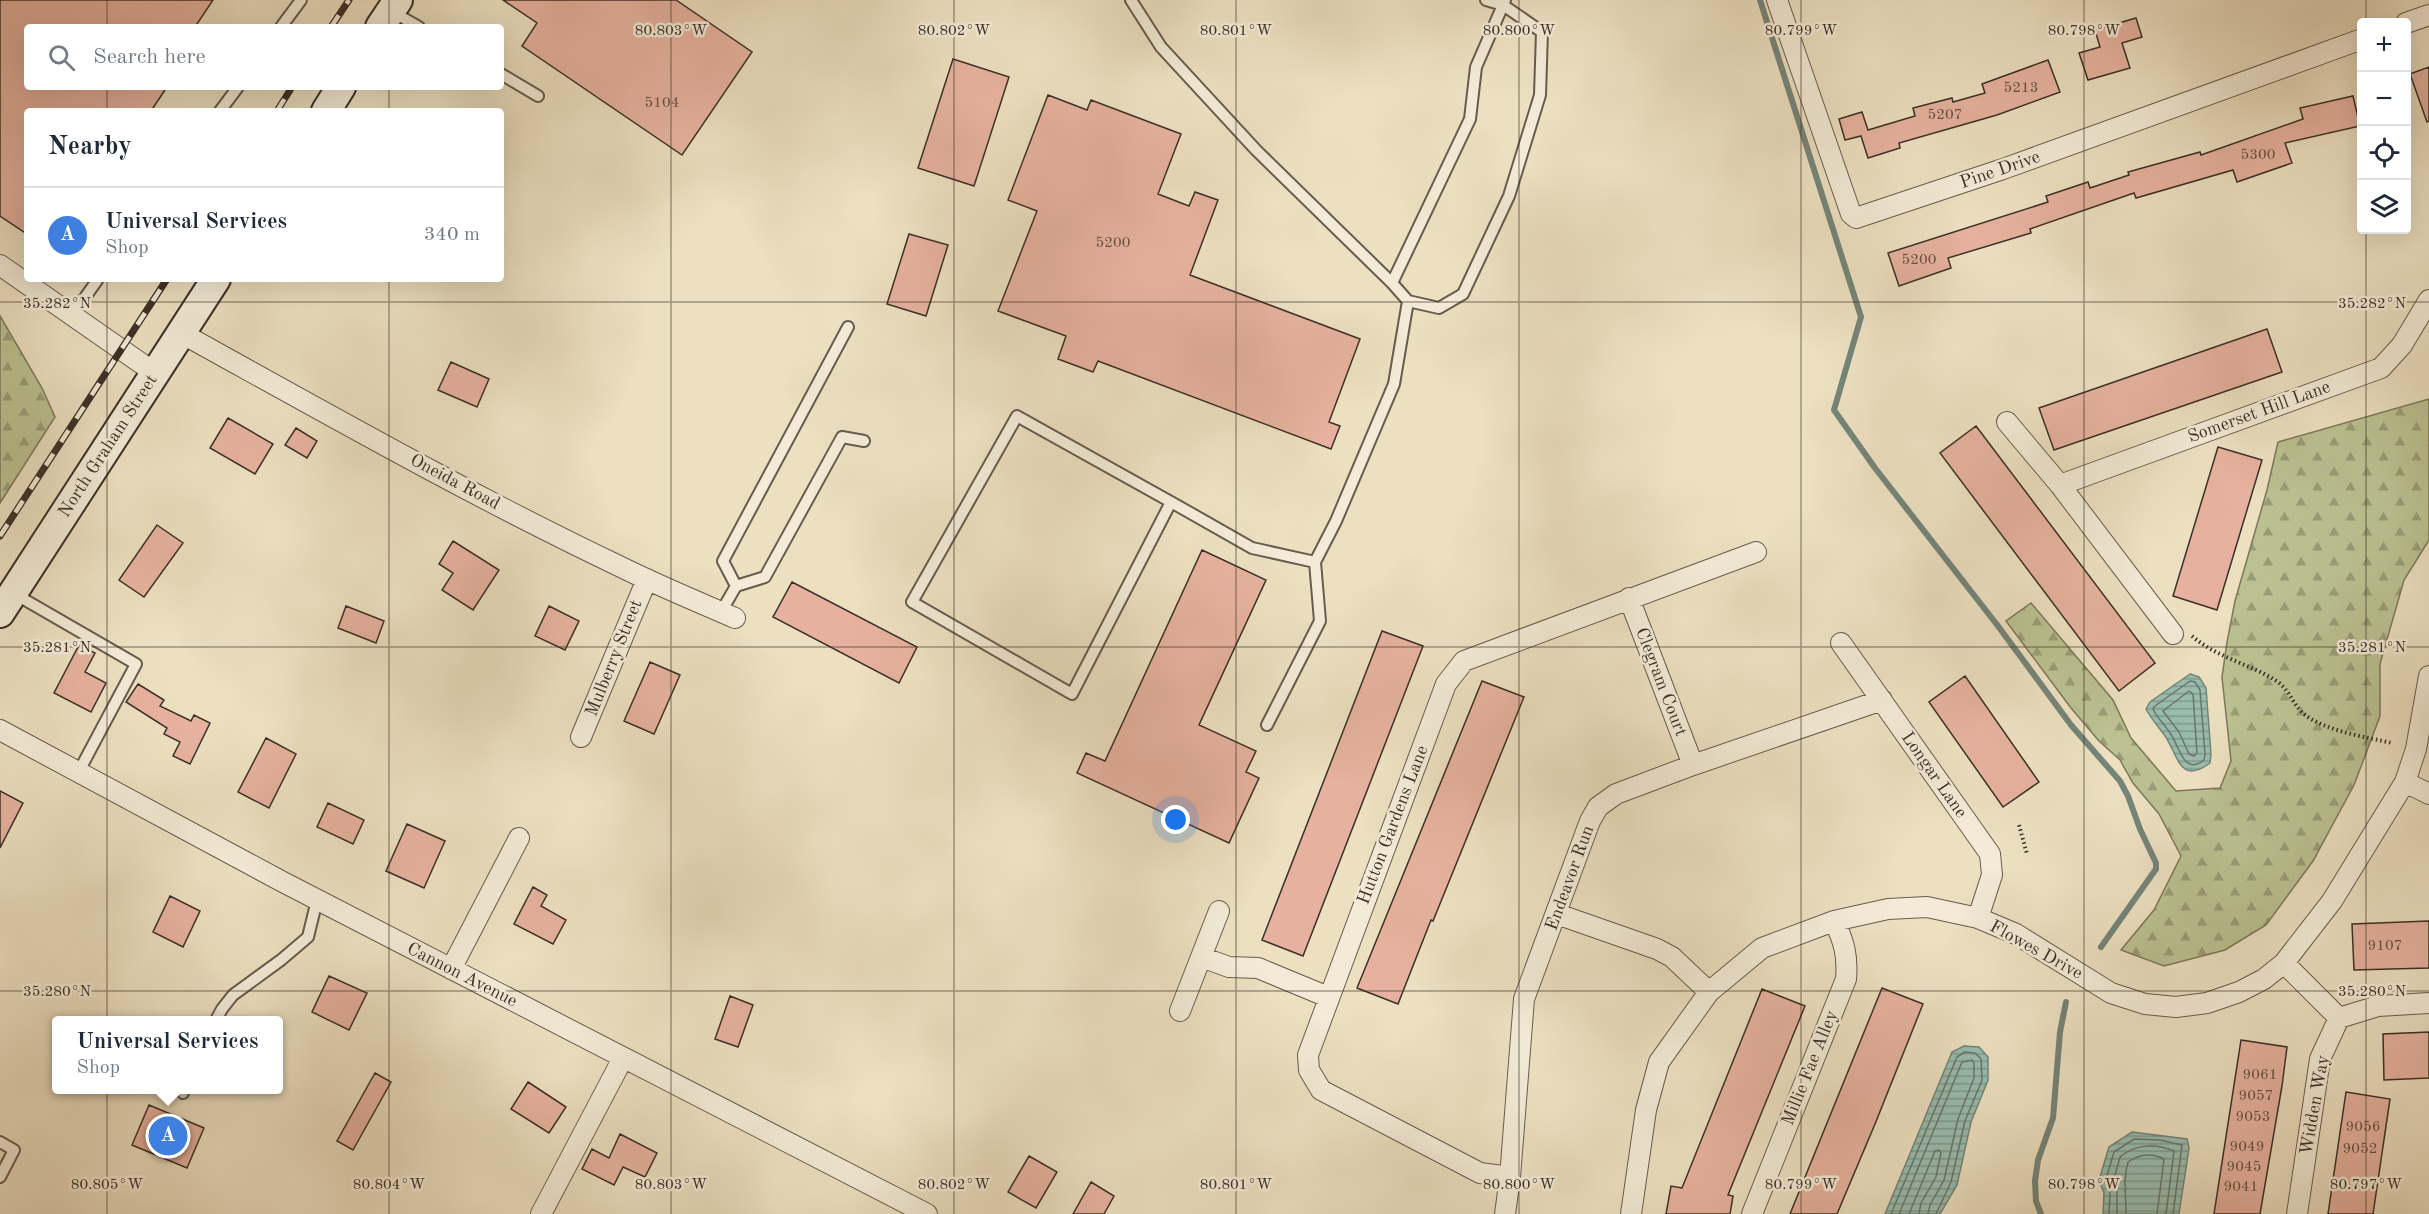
<!DOCTYPE html>
<html lang="en">
<head>
<meta charset="utf-8">
<style>
	body { margin:0; font-family:"Old Standard TT",serif; background:#f2f2f3; color:#1f2937 }
	.controls { position:absolute; right:18px; top:18px; display:grid; overflow:hidden; border-radius:6px; box-shadow:0 6px 24px #0002 }
	.controls button { width:54px; height:54px; display:grid; place-items:center; padding:0; border:0; border-bottom:2px solid #e0e1e3; background:#fff; color:#1f2937; font:30px sans-serif }
	.you { position:absolute; left:1176px; top:820px; width:21px; height:21px; margin:-15px; border:4px solid #fff; border-radius:50%; background:#1a73e8; box-shadow:0 0 0 9px #1a73e833 }
	.badge { display:grid; place-items:center; width:39px; height:39px; border-radius:50%; background:#7c3aed; color:#fff; font-size:20px; font-weight:700 }
	.pin { position:absolute; translate:-50% -50%; border:3px solid #fff; box-shadow:0 2px 6px #0006 }
	.popup { position:absolute; left:52px; top:1016px; width:231px; height:78px; box-sizing:border-box; display:grid; place-content:center; border-radius:6px; background:#fff; filter:drop-shadow(0 2px 4px #0005); font-size:20px; white-space:nowrap; color:#747a83 }
	.popup b { font-size:22px; color:#1f2937 }
	.popup::after { content:''; position:absolute; left:50%; top:100%; margin-left:-12px; border:12px solid transparent; border-top-color:#fff }
	.list { margin:0; padding:0; list-style:none }
	h2 { display:flex; justify-content:space-between; align-items:center; height:78px; margin:0; padding:0 24px; font-size:26px }
	h2 small { font-size:20px; font-weight:400; color:#747a83 }
	.list li { display:grid; grid-template-columns:39px 1fr auto; gap:18px; align-items:center; box-sizing:border-box; height:96px; padding:0 24px; border-top:2px solid #e0e1e3 }
	.list b { display:block; font-size:22px; white-space:nowrap }
	.list p { margin:0; font-size:20px; white-space:nowrap; color:#747a83 }
	.list em { font-size:20px; font-style:normal; color:#747a83 }
	.icon { flex:none; width:33px; height:33px; fill:none; stroke:currentColor; stroke-width:2; stroke-linecap:round; stroke-linejoin:round }
	.map { position:relative; flex:none; width:2429px; height:1214px; overflow:hidden }
	.search { position:absolute; background:#fff; box-shadow:0 6px 24px #0002; left:24px; top:24px; width:480px; height:66px; display:flex; align-items:center; gap:15px; box-sizing:border-box; padding:0 21px; border-radius:6px; color:#747a83; font-size:22px }
	.panel { position:absolute; background:#fff; box-shadow:0 6px 24px #0002; left:24px; top:108px; width:480px; height:174px; border-radius:6px }
	.map>svg:first-child { display:block }
	.forest { fill:url(#forest-firs); stroke:#7c785c; stroke-width:1.5 }
	.water { fill:url(#water-rules); stroke:#748579; stroke-width:1.5 }
	.lines { fill:none; stroke-linecap:round; stroke-linejoin:round }
	.shore { stroke:#6a766b; stroke-width:1.5 }
	.stream { stroke:#748579; stroke-width:6 }
	.building { fill:#e6b29f; stroke:#3c3027; stroke-width:1.5 }
	.lane-casing { stroke:#685c4e; stroke-width:14 }
	.street-casing { stroke:#685c4e; stroke-width:22 }
	.secondary-casing { stroke:#3c3027; stroke-width:32 }
	.path { stroke:#3c3027; stroke-width:4; stroke-dasharray:1.5 3; stroke-linecap:butt }
	.lane { stroke:#f3ebd7; stroke-width:10 }
	.street { stroke:#f3ebd7; stroke-width:20 }
	.secondary { stroke:#f3ebd7; stroke-width:28 }
	.rail-casing { stroke:#3c3027; stroke-width:7 }
	.rail { stroke:#f3ebd7; stroke-width:4.5; stroke-dasharray:14; stroke-linecap:butt }
	.ticks { fill:none; stroke:#3c3027; stroke-width:1.5; stroke-opacity:0.45 }
	.labels { text-anchor:middle; dominant-baseline:central; stroke-width:5; stroke-linejoin:round; paint-order:stroke }
	.number-label { font-size:15px; fill:#665045 }
	.street-label { font-size:18px; fill:#3c3027; stroke:#f3ebd7 }
	.ticks-label { font-size:15px; text-anchor:middle; fill:#3c3027; stroke:#f3ebd7; stroke-width:5; stroke-linejoin:round; paint-order:stroke }
</style>
</head>
<body>
<div class="map">
<svg width="2429" height="1214" viewBox="0 0 2429 1214">
	<defs>
		<pattern id="forest-firs" width="22" height="20" patternUnits="userSpaceOnUse" patternTransform="scale(1.5)"><rect width="22" height="20" fill="#bbc191"/><path d="M5 1l3.5 6h-7zM16 11l3.5 6h-7z" fill="#999d76"/></pattern>
		<pattern id="water-rules" width="6" height="5" patternUnits="userSpaceOnUse" patternTransform="scale(1.5)"><rect width="6" height="5" fill="#99bdaf"/><path d="M0 2.5h6" fill="none" stroke="#7e9a8e"/></pattern>
	</defs>
	<rect width="100%" height="100%" fill="#ece0c1"/>
	<filter id="stains"><feTurbulence type="fractalNoise" baseFrequency=".00333" numOctaves="4"/><feColorMatrix values="0 0 0 0 .2 0 0 0 0 .09 0 0 0 0 .02 0 0 0 .5 -.17"/></filter>
	<radialGradient id="worn" r=".72"><stop offset=".6" stop-color="#630" stop-opacity="0"/><stop offset="1" stop-color="#630" stop-opacity=".3"/></radialGradient>
	<!-- forest -->
	<path class="forest" d="M0,316L42,388L55,417L0,503Z
		M2429,399V540L2404,580L2380,664V716L2354,785L2313,861L2266,925L2225,950L2164,966L2121,950L2154,910L2181,856L2159,814L2133,783L2120,760L2099,741L2071,708L2006,621L2031,603L2113,700L2131,738L2176,791L2220,788L2231,761L2222,677L2227,642L2235,601L2267,490L2278,442Z"/>
	<!-- water -->
	<path class="water" d="M2190,674L2199,677L2206,688L2211,754L2210,763C2179,786 2178,754 2165,736C2159,727 2151,719 2146,709L2150,702Z
		M1964,1046L1979,1047L1988,1057V1080L1971,1122L1957,1185L1940,1214H1885L1952,1052Z
		M2132,1132L2187,1139L2189,1148L2179,1214H2103L2104,1193L2099,1180L2109,1147Z"/>
	<g class="lines">
		<!-- shore -->
		<path class="shore" d="M2190,681L2195,682L2200,690L2205,754L2204,760C2183,777 2179,744 2170,733C2165,725 2157,718 2153,709L2155,706Z
			M2189,691L2193,694L2197,753L2194,756L2189,754L2179,732L2163,711Z
			M1891,1214L1957,1057L1965,1052L1975,1053L1981,1059L1982,1080L1965,1121L1951,1182L1936,1214
			M1899,1214L1962,1062L1972,1060L1974,1063V1078L1958,1119L1944,1180L1930,1205L1928,1214
			M1909,1214L1935,1151L1939,1150L1941,1153L1936,1177L1921,1203L1919,1214
			M2109,1214L2110,1192L2106,1179L2114,1152L2134,1139L2160,1140L2182,1145L2173,1214
			M2117,1214V1193L2114,1179L2120,1157C2135,1144 2156,1143 2174,1151L2166,1214
			M2126,1214C2126,1195 2123,1180 2128,1162C2139,1154 2152,1153 2164,1159L2157,1214"/>
		<!-- stream -->
		<path class="stream" d="M1760,0L1861,317L1834,410L1875,468L1998,626L2071,725L2120,781L2128,796L2140,829L2156,863V869L2101,947
			M2041,1214L2036,1201L2035,1181L2038,1160L2053,1118L2060,1032L2066,1002"/>
	</g>
	<!-- building -->
	<path class="building" d="M0,0H213L195,27H27V87H167L151,111H27V234L0,216Z
		M503,0H676L752,52L682,155L522,46L537,23Z
		M2136,18L2142,37L2122,43L2130,68L2088,80L2079,53L2100,47L2095,30Z
		M953,59L1009,77L974,186L918,168Z
		M2048,60L2060,92L1997,115L1899,143L1900,148L1868,158L1861,136L1845,140L1839,119L1862,112L1868,130L1915,116L1913,108L1952,98L1953,102L1985,93L1982,84Z
		M2429,67V121L2427,122L2410,74Z
		M1048,95L1087,110L1091,100L1181,134L1158,194L1189,206L1195,192L1218,200L1190,275L1360,339L1329,422L1340,426L1331,449L1098,361L1093,372L1058,359L1066,336L998,311L1037,211L1008,200Z
		M2353,96L2360,126L2285,143L2292,163L2237,182L2233,170L2136,198L2134,193L2030,229L2031,233L1948,258L1951,268L1899,286L1888,253L2048,202L2046,196L2088,182L2090,188L2129,175L2128,172L2200,152L2201,155L2303,119L2300,108Z
		M909,234L948,245L926,316L887,304Z
		M2267,329L2282,372L2054,450L2039,408Z
		M451,362L489,379L477,407L438,390Z
		M228,418L273,444L255,474L210,448Z
		M1976,426L2155,663L2119,691L1940,453Z
		M296,428L317,441L307,458L285,445Z
		M2218,447L2262,460L2217,610L2173,596Z
		M157,525L183,543L144,597L119,580Z
		M453,541L499,570L473,610L442,590L453,573L439,564Z
		M1202,550L1266,580L1199,725L1256,751L1246,772L1259,778L1229,843L1077,773L1086,753L1105,761Z
		M792,582L917,647L899,683L773,617Z
		M346,606L384,621L376,643L338,628Z
		M549,606L579,621L565,650L535,636Z
		M1382,631L1423,646L1303,956L1262,940Z
		M79,645L95,653L85,672L106,683L91,712L54,693Z
		M650,662L680,675L654,734L624,721Z
		M1965,676L2039,782L2003,807L1929,702Z
		M1482,681L1524,697L1433,921L1431,920L1398,1004L1357,988Z
		M138,684L164,700L160,706L191,721L194,715L210,723L190,764L173,756L180,742L164,734L167,728L126,702Z
		M266,738L296,754L269,808L238,792Z
		M0,791L23,803L0,848Z
		M328,803L364,820L353,844L317,827Z
		M407,824L445,841L424,888L386,871Z
		M533,887L547,895L541,906L566,920L553,944L514,924Z
		M170,896L200,911L183,947L153,932Z
		M2429,921V968L2354,970L2352,924Z
		M329,976L367,993L349,1030L312,1012Z
		M1882,988L1923,1004L1875,1124L1837,1214H1790Z
		M1762,989L1805,1006L1728,1195L1733,1196L1730,1214H1666L1671,1186L1682,1188Z
		M730,996L753,1005L738,1047L715,1039Z
		M2429,1032V1078L2384,1080L2383,1034Z
		M2241,1040L2287,1047L2282,1086L2260,1214H2214Z
		M375,1073L391,1082L353,1150L337,1141Z
		M528,1082L566,1107L549,1133L511,1109Z
		M2346,1092L2390,1099L2373,1214H2328Z
		M149,1105L204,1128L187,1168L132,1145Z
		M620,1134L657,1153L645,1177L623,1167L614,1185L582,1169L592,1149L609,1158Z
		M1029,1156L1057,1172L1036,1208L1008,1192Z
		M1091,1182L1114,1196L1104,1214H1073Z"/>
	<g class="lines">
		<!-- lane casing -->
		<g class="lane-casing">
			<path id="lane" d="M1131,0L1161,47L1256,150L1392,283L1470,119L1476,67L1503,5L1542,32L1540,95L1509,196L1463,294L1439,308L1408,301L1392,283
				M1486,0L1503,5L1505,0
				M391,11L419,27
				M281,27L301,0
				M501,74L538,96
				M220,111L238,87
				M72,316L98,279
				M1171,502L1017,416L912,602L1072,694L1171,502L1252,548L1315,562
				M736,586L765,577L842,437L864,441
				M13,593L136,664L78,773
				M721,612L736,586L723,561L848,327
				M1267,725L1320,621L1315,562L1336,521L1394,384L1408,301
				M216,1020L222,1009L233,995L281,960L308,937L317,900
				M183,1093L184,1090
				M0,1142L14,1150L0,1177"/>
		</g>
		<!-- street casing -->
		<g class="street-casing">
			<path id="street" d="M1777,0L1851,214L1856,218L2003,169L2362,39
				M2406,23L2429,15
				M0,265L155,373
				M181,333C326,413 470,495 619,566C657,585 696,601 735,618
				M2007,422L2060,485L2173,634
				M2060,485L2381,368L2402,345L2429,300
				M1629,598L1693,765
				M1841,643L1990,854L1992,875L1978,918
				M0,730L283,882L927,1214
				M581,737L647,579
				M2405,782L2429,794
				M1557,914L1657,949L1672,957L1709,992
				M1201,957L1229,967L1258,968L1328,997
				M2284,963L2339,1018
				M451,969L519,838
				M1180,1011L1219,911
				M1510,1177L1480,1173L1321,1090L1309,1070L1308,1055L1446,684L1464,661L1756,552
				M541,1214L623,1058
				M1505,1214L1510,1177L1524,999L1590,821L1598,807L1616,794L1693,765L1882,700
				M1631,1214L1646,1110L1659,1062L1709,992L1762,948L1834,921L1888,909L1927,907L1978,918L2016,934L2111,993L2145,1004L2176,1007L2207,1003L2239,992L2264,979L2284,963L2332,901L2405,782L2416,749L2429,676
				M1752,1214L1846,979C1848,956 1844,941 1834,921
				M2297,1214L2320,1059L2339,1018L2378,1006L2429,1003"/>
		</g>
		<!-- secondary casing -->
		<g class="secondary-casing">
			<path id="secondary" d="M380,27L398,0
				M326,111L341,87
				M0,613L216,279"/>
		</g>
		<!-- path -->
		<path class="path" d="M2192,636C2217,658 2251,664 2278,682C2290,691 2293,705 2304,714C2325,731 2366,737 2392,743
			M2019,825L2027,854"/>
		<!-- lane -->
		<use href="#lane" class="lane"/>
		<!-- street -->
		<use href="#street" class="street"/>
		<!-- secondary -->
		<use href="#secondary" class="secondary"/>
		<!-- rail casing -->
		<g class="rail-casing">
			<path id="rail" d="M331,27L349,0
				M277,111L292,87
				M0,536L167,279"/>
		</g>
		<!-- rail -->
		<use href="#rail" class="rail"/>
	</g>
	<!-- ticks -->
	<path class="ticks" d="M107,0V27M389,0V27M671,0V1214M954,0V1214M1236,0V1214M1519,0V1214M1801,0V1214M2084,0V1214M2366,0V22M107,87V111M389,87V111M2366,230V1214M107,279V1214M389,279V1214M0,302H2429M0,647H2429M0,991H2429"/>
	<g class="labels">
		<!-- number labels -->
		<g class="number-label">
			<text x="2021" y="88">5213</text>
			<text x="662" y="103">5104</text>
			<text x="1945" y="115">5207</text>
			<text x="2258" y="155">5300</text>
			<text x="1113" y="243">5200</text>
			<text x="1919" y="260">5200</text>
			<text x="2385" y="946">9107</text>
			<text x="2260" y="1075">9061</text>
			<text x="2256" y="1096">9057</text>
			<text x="2253" y="1117">9053</text>
			<text x="2363" y="1127">9056</text>
			<text x="2247" y="1147">9049</text>
			<text x="2360" y="1149">9052</text>
			<text x="2244" y="1167">9045</text>
			<text x="2241" y="1187">9041</text>
		</g>
		<!-- street labels -->
		<g class="street-label">
			<text transform="translate(2000 170) rotate(-19)">Pine Drive</text>
			<text transform="translate(2259 412) rotate(-20)">Somerset Hill Lane</text>
			<text transform="translate(108 446) rotate(-57)">North Graham Street</text>
			<text transform="translate(455 482) rotate(28)">Oneida Road</text>
			<text transform="translate(614 658) rotate(-68)">Mulberry Street</text>
			<text transform="translate(1661 682) rotate(69)">Clegram Court</text>
			<text transform="translate(1934 775) rotate(55)">Longar Lane</text>
			<text transform="translate(1393 825) rotate(-69)">Hutton Gardens Lane</text>
			<text transform="translate(1570 878) rotate(-70)">Endeavor Run</text>
			<text transform="translate(2036 950) rotate(29)">Flowes Drive</text>
			<text transform="translate(462 975) rotate(27)">Cannon Avenue</text>
			<text transform="translate(1810 1068) rotate(-68)">Millie Fae Alley</text>
			<text transform="translate(2315 1105) rotate(-80)">Widden Way</text>
		</g>
	</g>
	<g class="ticks-label">
		<text x="671" y="35">80.803°W</text>
		<text x="954" y="35">80.802°W</text>
		<text x="1236" y="35">80.801°W</text>
		<text x="1519" y="35">80.800°W</text>
		<text x="1801" y="35">80.799°W</text>
		<text x="2084" y="35">80.798°W</text>
		<text x="57" y="308">35.282°N</text>
		<text x="2372" y="308">35.282°N</text>
		<text x="57" y="652">35.281°N</text>
		<text x="2372" y="652">35.281°N</text>
		<text x="57" y="996">35.280°N</text>
		<text x="2372" y="996">35.280°N</text>
		<text x="107" y="1189">80.805°W</text>
		<text x="389" y="1189">80.804°W</text>
		<text x="671" y="1189">80.803°W</text>
		<text x="954" y="1189">80.802°W</text>
		<text x="1236" y="1189">80.801°W</text>
		<text x="1519" y="1189">80.800°W</text>
		<text x="1801" y="1189">80.799°W</text>
		<text x="2084" y="1189">80.798°W</text>
		<text x="2366" y="1189">80.797°W</text>
	</g>
	<rect width="100%" height="100%" filter="url(#stains)"/>
	<rect width="100%" height="100%" fill="url(#worn)"/>
</svg>
<div class="controls">
<button>+</button>
<button>−</button>
<button><svg class="icon" aria-label="locate" viewBox="0 0 24 24"><circle cx="12" cy="12" r="6"/><path d="M12 2v4M12 18v4M2 12h4M18 12h4"/></svg></button>
<button><svg class="icon" aria-label="layers" viewBox="0 0 24 24"><path d="M12 4l9 5-9 5-9-5zM3 14l9 5 9-5"/></svg></button>
</div>
<div class="you"></div>
<div class="pin badge" style="left:168px;top:1136px;background:#3f7fe0">A</div>
<div class="popup"><b>Universal Services</b>Shop</div>
<div class="search"><svg class="icon" aria-label="search" viewBox="0 0 24 24"><circle cx="10" cy="10" r="6"/><path d="M15 15l6 6"/></svg>Search here</div>
<section class="panel">
<h2>Nearby<small></small></h2>
<ul class="list">
<li><span class="badge" style="background:#3f7fe0">A</span><div><b>Universal Services</b><p>Shop</p></div><em>340 m</em></li>
</ul>
</section>
</div>
</body>
</html>
